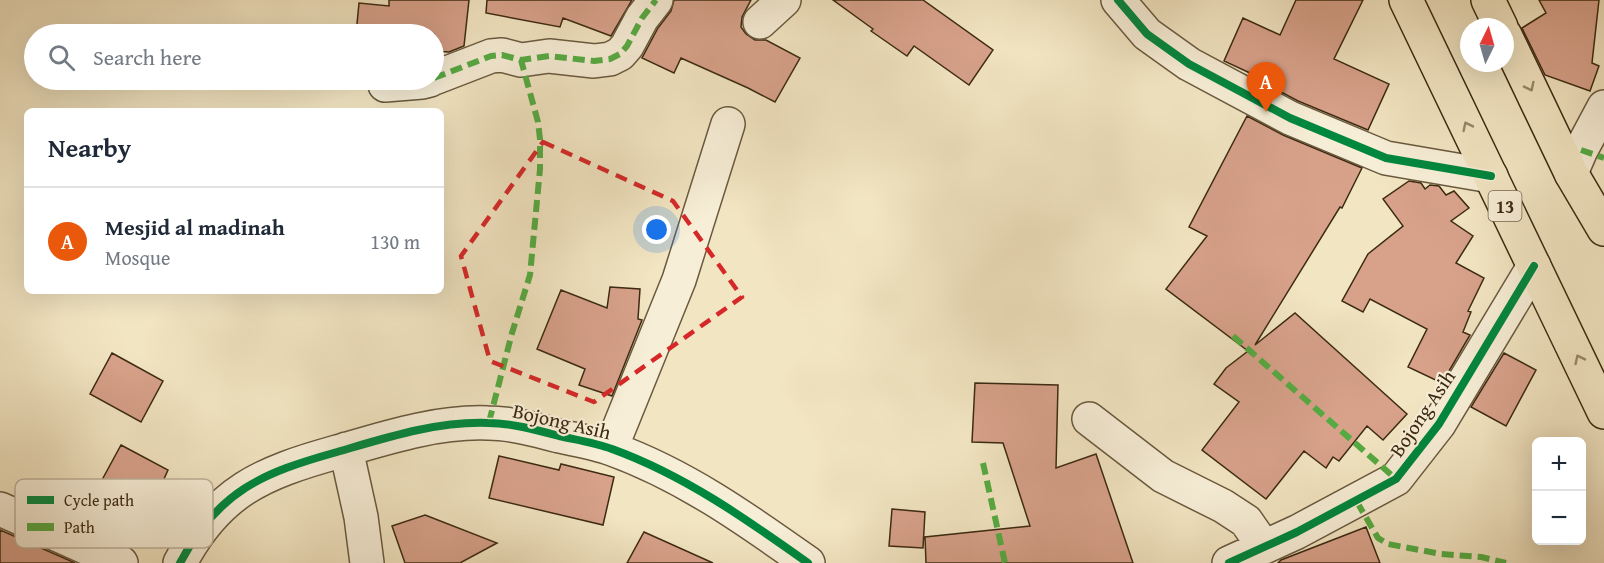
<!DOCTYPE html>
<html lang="en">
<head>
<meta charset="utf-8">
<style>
	body { margin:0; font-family:"Gentium Book Plus",serif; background:#f2f2f3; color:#1f2937 }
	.controls { position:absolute; right:18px; bottom:18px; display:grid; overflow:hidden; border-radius:9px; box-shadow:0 6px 24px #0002 }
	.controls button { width:54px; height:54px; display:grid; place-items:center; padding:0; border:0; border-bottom:2px solid #e0e1e3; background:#fff; color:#1f2937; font:30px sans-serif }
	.compass { position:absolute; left:1460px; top:18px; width:54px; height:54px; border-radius:50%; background:#fff; box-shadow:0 6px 24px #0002; rotate:5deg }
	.you { position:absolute; left:657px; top:230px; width:21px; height:21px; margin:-15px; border:4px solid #fff; border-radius:50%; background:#1a73e8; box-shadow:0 0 0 9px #1a73e833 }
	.badge { display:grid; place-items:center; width:39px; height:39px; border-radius:50%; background:#ea580c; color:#fff; font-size:20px; font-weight:700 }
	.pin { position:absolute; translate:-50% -50px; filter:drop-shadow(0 2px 3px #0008) }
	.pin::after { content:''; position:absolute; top:32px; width:21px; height:18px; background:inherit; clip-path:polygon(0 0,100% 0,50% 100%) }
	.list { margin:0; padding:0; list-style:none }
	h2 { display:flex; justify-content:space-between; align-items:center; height:78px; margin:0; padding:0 24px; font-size:26px }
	h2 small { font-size:20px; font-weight:400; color:#747a83 }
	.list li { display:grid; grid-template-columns:39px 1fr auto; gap:18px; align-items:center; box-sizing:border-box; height:108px; padding:0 24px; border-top:2px solid #e0e1e3 }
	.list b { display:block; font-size:22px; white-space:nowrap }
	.list p { margin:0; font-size:20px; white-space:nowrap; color:#747a83 }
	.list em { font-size:20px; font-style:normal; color:#747a83 }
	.icon { flex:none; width:33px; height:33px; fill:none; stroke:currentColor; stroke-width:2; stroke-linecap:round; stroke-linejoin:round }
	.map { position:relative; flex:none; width:1604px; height:563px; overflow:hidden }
	.search { position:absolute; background:#fff; box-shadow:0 6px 24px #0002; left:24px; top:24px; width:420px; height:66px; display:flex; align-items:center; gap:15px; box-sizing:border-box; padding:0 21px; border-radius:33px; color:#747a83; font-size:22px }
	.panel { position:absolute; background:#fff; box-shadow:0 6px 24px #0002; left:24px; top:108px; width:420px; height:186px; border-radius:9px }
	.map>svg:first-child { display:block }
	.building { fill:#d7a18a; stroke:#3c2a12; stroke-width:1.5 }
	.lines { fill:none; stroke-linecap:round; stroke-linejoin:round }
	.minor-casing { stroke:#6a593e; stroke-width:36 }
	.highway-casing { stroke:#3c2a12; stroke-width:36 }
	.minor { stroke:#f7eed7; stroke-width:33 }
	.highway { stroke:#f2e5c2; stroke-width:33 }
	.quiet { stroke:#55ab42; stroke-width:6; stroke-dasharray:12 6; stroke-linecap:butt }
	.cycleway-casing { stroke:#f7eed7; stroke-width:11 }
	.cycleway { stroke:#00873e; stroke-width:8 }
	.oneway { stroke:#97886a }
	.marked { fill:none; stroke:#d62828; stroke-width:4.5; stroke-dasharray:12 8; stroke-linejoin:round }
	.labels { text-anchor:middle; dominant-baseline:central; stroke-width:4.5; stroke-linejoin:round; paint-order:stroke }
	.shield { fill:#f7eed7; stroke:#74654d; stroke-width:1.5 }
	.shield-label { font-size:18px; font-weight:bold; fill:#3c2a12 }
	.street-label { font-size:20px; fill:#3c2a12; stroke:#f7eed7 }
	.key { fill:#f7eed7; stroke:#bfb39c; stroke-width:1.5 }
	.key-label { font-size:16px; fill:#3c2a12 }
</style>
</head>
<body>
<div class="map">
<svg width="1604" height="563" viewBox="0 0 1604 563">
	<rect width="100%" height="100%" fill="#f2e5c2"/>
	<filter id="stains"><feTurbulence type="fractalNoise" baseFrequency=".00333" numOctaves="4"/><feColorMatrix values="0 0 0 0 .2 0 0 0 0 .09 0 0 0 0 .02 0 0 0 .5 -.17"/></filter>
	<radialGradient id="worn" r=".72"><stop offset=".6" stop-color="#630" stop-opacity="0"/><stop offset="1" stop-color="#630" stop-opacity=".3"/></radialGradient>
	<!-- building -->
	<path class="building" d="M389,0H469L464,46L449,52L434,51V34H356L359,3L389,6Z
		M487,0H632L611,36L563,18L560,27L486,13Z
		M674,0H751L742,17L741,27L746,34L755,40H766L800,58L775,102L748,88L681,58L674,73L642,58L658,28L671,11Z
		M833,0H923L993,50L969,85L914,46L907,56L871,31L873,29Z
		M1296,0H1363L1334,59L1389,84L1368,130L1298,101L1264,83L1265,80L1224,61L1243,18L1280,35Z
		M1539,0H1599L1592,63L1599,66L1590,91L1545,75L1522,28L1546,13Z
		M1247,116L1283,135L1362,168L1342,208L1340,207L1255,345L1295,313L1407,414L1383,440L1367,426L1339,461L1333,457L1326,468L1304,451L1266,499L1202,450L1239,402L1214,384L1226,368L1248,351L1166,289L1207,236L1189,227Z
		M1409,181L1421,183L1425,189L1430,185L1439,186L1446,195L1454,191L1469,208L1451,221L1473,236L1456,263L1484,278L1468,311L1471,312L1463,332L1470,335L1442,383L1408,367L1427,329L1370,299L1363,312L1342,301L1368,254L1403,226L1383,199Z
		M610,287L640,289L638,319L642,320L612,396L579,385L585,369L537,349L561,290L607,308Z
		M112,353L163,381L141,422L90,394Z
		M1504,353L1536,370L1506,426L1471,407Z
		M975,383L1058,385L1056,468L1096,454L1133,563H926L925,537L1030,526L1003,443L972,442Z
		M121,445L168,470L134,545L71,519L86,484L97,489Z
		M499,456L559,470L561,464L614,477L603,525L489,498Z
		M892,509L925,512L923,548L889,546Z
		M425,515L497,543L460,563H405L392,526Z
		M1366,527L1380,563H1278L1281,560Z
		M0,530L75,563H0Z
		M644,532L713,563H627Z"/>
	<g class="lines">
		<!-- minor casing -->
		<g class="minor-casing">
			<path id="minor" d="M1118,0L1147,34L1189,64L1290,118L1386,158L1491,176
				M760,22L784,0
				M434,78L491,56L502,55L521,60L549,56L594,61L610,59L620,54L627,46L642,18L656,0
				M385,85L422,82L430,80
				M1571,173L1581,150L1604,107
				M1089,419L1163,476L1223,506L1246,521L1264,547
				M611,448L679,280L728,124
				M346,449L361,517L367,563
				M0,509L121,563
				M180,563C218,491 262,473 337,452C385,438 437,421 488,423C511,423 537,430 559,436C577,440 596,443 612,449C684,475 746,519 808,563
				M1229,563L1297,532L1396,479L1439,424L1534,266"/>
		</g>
		<!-- highway casing -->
		<g class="highway-casing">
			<path id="highway" d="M1406,0L1604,412
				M1488,0L1501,27
				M1505,35L1571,173L1604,229"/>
		</g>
		<!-- minor -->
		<use href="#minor" class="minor"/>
		<!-- highway -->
		<use href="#highway" class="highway"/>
		<!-- quiet -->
		<path class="quiet" d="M434,78L491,56L502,55L521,60L549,56L594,61L610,59L620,54L627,46L642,18L656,0
			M385,85L422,82L430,80
			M1581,150L1604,158
			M1233,336L1396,479
			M489,422L512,333L530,275L540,169V139L538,122L521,60
			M983,463L1005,563
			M1357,502L1378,538L1388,544L1441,554L1481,557L1506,563"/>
		<!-- cycleway casing -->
		<g class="cycleway-casing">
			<path id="cycleway" d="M1118,0L1147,34L1189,64L1290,118L1386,158L1491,176
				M180,563C218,491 262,473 337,452C385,438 437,421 488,423C511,423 537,430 559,436C577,440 596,443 612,449C684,475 746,519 808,563
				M1229,563L1297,532L1396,479L1439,424L1534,266"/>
		</g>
		<!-- cycleway -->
		<use href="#cycleway" class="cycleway"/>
	</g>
	<!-- one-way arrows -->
	<defs><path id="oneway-chevron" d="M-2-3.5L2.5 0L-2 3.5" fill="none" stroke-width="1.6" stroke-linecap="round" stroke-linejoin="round" transform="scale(1.5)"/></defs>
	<g class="oneway">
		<use href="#oneway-chevron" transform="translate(1530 87) rotate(64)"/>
		<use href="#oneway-chevron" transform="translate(1467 126) rotate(-116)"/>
		<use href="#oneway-chevron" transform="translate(1579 359) rotate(-116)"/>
	</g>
	<!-- marked area -->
	<path class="marked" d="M543,142L673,201L742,297L594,402L490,361L461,256Z"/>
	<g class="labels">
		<!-- shield labels -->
		<rect class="shield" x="1488.5" y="191" width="33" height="30" rx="4.5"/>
		<g class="shield-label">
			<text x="1505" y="206">13</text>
		</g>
		<!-- street labels -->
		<g class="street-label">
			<text transform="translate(1422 413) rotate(-56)">Bojong Asih</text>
			<text transform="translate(562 421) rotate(13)">Bojong Asih</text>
		</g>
	</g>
	<!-- legend -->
	<rect x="15" y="479" width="198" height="69" rx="9" class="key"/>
	<rect x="27" y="496" width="27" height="8" fill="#00873e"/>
	<rect x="27" y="523" width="27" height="8" fill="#55ab42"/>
	<g class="key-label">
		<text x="64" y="506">Cycle path</text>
		<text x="64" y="533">Path</text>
	</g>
	<rect width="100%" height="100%" filter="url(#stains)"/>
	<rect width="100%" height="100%" fill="url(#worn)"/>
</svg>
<div class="controls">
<button>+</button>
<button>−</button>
</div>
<svg class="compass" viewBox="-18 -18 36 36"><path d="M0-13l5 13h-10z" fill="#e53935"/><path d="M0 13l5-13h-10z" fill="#747a83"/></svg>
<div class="you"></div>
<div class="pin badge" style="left:1266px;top:112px">A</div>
<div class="search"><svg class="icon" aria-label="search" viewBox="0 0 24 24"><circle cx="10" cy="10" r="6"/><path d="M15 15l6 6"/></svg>Search here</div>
<section class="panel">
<h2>Nearby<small></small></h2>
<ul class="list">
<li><span class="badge">A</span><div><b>Mesjid al madinah</b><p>Mosque</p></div><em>130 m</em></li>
</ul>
</section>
</div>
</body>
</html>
